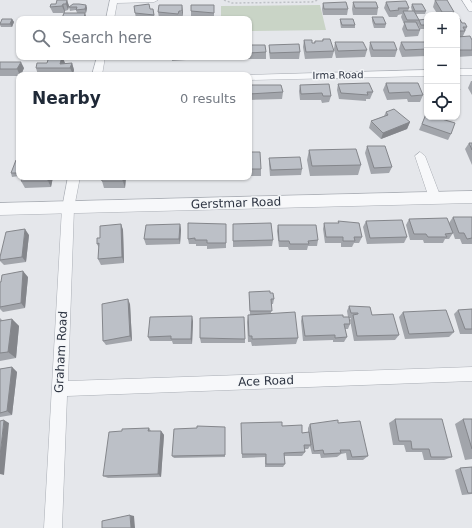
<!DOCTYPE html>
<html lang="en">
<head>
<meta charset="utf-8">
<style>
	body { margin:0; font-family:"DejaVu Sans",sans-serif; background:#f2f2f3; color:#1f2937 }
	.controls { position:absolute; right:12px; top:12px; display:grid; overflow:hidden; border-radius:8px; box-shadow:0 1px 3px #0004 }
	.controls button { width:36px; height:36px; display:grid; place-items:center; padding:0; border:0; border-bottom:1px solid #e0e1e3; background:#fff; color:#1f2937; font:20px sans-serif }
	.list { margin:0; padding:0; list-style:none }
	h2 { display:flex; justify-content:space-between; align-items:center; height:52px; margin:0; padding:0 16px; font-size:17px }
	h2 small { font-size:13px; font-weight:400; color:#747a83 }
	.icon { flex:none; width:22px; height:22px; fill:none; stroke:currentColor; stroke-width:2; stroke-linecap:round; stroke-linejoin:round }
	.map { position:relative; flex:none; width:472px; height:528px; overflow:hidden }
	.search { position:absolute; background:#fff; box-shadow:0 1px 3px #0004; left:16px; top:16px; width:236px; height:44px; display:flex; align-items:center; gap:10px; box-sizing:border-box; padding:0 14px; border-radius:8px; color:#747a83; font-size:15px }
	.panel { position:absolute; background:#fff; box-shadow:0 1px 3px #0004; left:16px; top:72px; width:236px; height:108px; border-radius:8px }
	.map>svg:first-child { display:block }
	.green { fill:#c9d4c6 }
	.lines { fill:none; stroke-linecap:round; stroke-linejoin:round }
	.minor-casing { stroke:#aaaeb5; stroke-width:1 }
	.tertiary-casing { stroke:#aaaeb5; stroke-width:1 }
	.path { stroke:#bec1c6; stroke-width:1.5; stroke-dasharray:2 2; stroke-linecap:butt }
	.minor { fill:#f7f8fa; fill-rule:evenodd }
	.tertiary { fill:#f7f8fa; fill-rule:evenodd }
	.wall { fill:#a2a5ab }
	.shaded-wall { fill:#84868b }
	.building { fill:#bcc0c7; stroke:#84868b }
	.labels { text-anchor:middle; dominant-baseline:central; stroke-width:3; stroke-linejoin:round; paint-order:stroke }
	.far-street-label { font-size:10px; fill:#2d3442; stroke:#f4f6f8 }
	.street-label { font-size:12px; fill:#2d3442; stroke:#f4f6f8 }
</style>
</head>
<body>
<div class="map">
<svg width="472" height="528" viewBox="0 0 472 528">
	<rect width="100%" height="100%" fill="#e5e7eb"/>
	<!-- green -->
	<path class="green" d="M320,5L326,30L249,31V19H221V6Z"/>
	<g class="lines">
		<!-- minor casing -->
		<g class="minor-casing">
			<path id="minor" d="M110,0H158L154,2L117,3L114,19H106Z
				M462,0H470L472,3V11H469Z
				M97,57H105L102,75H92Z
				M457,69H472V75H457Z
				M427,70V76L249,80V75H246Z
				M420,152L425,156L441,198L439,201H431L429,198L415,156Z
				M68,177H80L74,208L68,381L472,367V381L67,396L62,528H44L62,208Z"/>
		</g>
		<!-- tertiary casing -->
		<g class="tertiary-casing">
			<path id="tertiary" d="M472,191V203L0,215V203Z"/>
		</g>
		<!-- path -->
		<path class="path" d="M224,0L232,3L312,2L318,0"/>
		<!-- minor -->
		<use href="#minor" class="minor"/>
		<!-- tertiary -->
		<use href="#tertiary" class="tertiary"/>
	</g>
	<!-- wall -->
	<path class="wall" d="M67,0L69,6L68,10L65,11V13H53L50,7L56,4Z
		M435,0L454,12L453,15H438L433,7Z
		M353,2L378,8L377,15H353L352,9Z
		M386,2L409,8L408,11H412L411,7L412,4L426,11L425,14H416L419,20L427,19V29H420L418,24V25L420,30L418,36L405,37L402,29L404,24L401,17L402,14L398,15L397,17H389L384,8Z
		M323,3L348,9L347,15H323L322,9Z
		M86,5L87,8L86,13H77L76,10L70,11L69,7Z
		M159,5L183,12L182,18H179V19L159,18L158,12Z
		M214,5V19L191,17V11Z
		M134,6L150,9H153L155,19H136Z
		M372,17L386,24L385,28H374L372,21Z
		M457,18L462,23L467,27L463,36L472,40V56L457,57Z
		M12,19L14,22L12,27H1L0,25V23Z
		M340,19L355,25V28H341L340,22Z
		M323,39L334,51L332,58L305,59L303,47L304,40L312,43H314L315,41H322Z
		M335,42L367,50L365,57L336,58L334,49Z
		M370,42L397,50L395,57H371L369,49Z
		M401,42H427V56L402,57L399,49Z
		M249,45L266,52V59H243V57H249Z
		M269,45L300,52L299,59H270L269,52Z
		M47,57H68L67,60H64L65,64L72,63L74,70L73,74L38,75L36,68L47,63L48,60Z
		M172,57H200V59L172,61Z
		M220,57H235V60L220,59Z
		M0,62L24,68L21,75H19V76H0Z
		M471,81H472V95L468,88Z
		M386,83L423,95L420,102H408L407,99L387,100L383,90Z
		M338,84L373,92L370,99H366V101L339,99L337,90Z
		M249,85L283,92L282,99L249,100Z
		M300,85L331,96L329,102L322,103L321,100H300L299,91Z
		M457,85L460,90L457,95Z
		M386,112L410,122L407,129L381,139L369,128L371,121L384,116Z
		M426,114L451,134L448,140L419,130Z
		M469,143H472V165L465,149Z
		M367,146L392,167L389,173L371,174L365,153Z
		M309,150L361,165L358,175L310,176L307,160Z
		M249,152L261,169V176H249Z
		M269,158L302,169L301,175L270,176L269,164Z
		M19,160V176L12,177L11,173Z
		M23,177H53L51,187L25,188L21,181Z
		M101,177H126L125,188H104L102,181Z
		M193,177H220L193,178Z
		M453,217H472V244H462L460,239H455L453,233L449,239H445L443,243H424L423,240H410L406,225L409,219L449,223Z
		M338,221L362,237L359,243H354L352,247H341V243H325L323,229L324,223H338Z
		M366,221L407,237L404,243L367,244L363,227Z
		M121,224L123,230L124,263L101,265L98,259L99,248L97,244L100,238Z
		M180,224L181,230L180,244L146,245L144,239Z
		M226,224V248L207,249V246H196V244H189L188,239Z
		M233,224L273,240L272,246L233,247Z
		M278,225L318,240L317,246H308L307,250H289L288,247H279L277,231Z
		M29,235L26,262L4,265L0,261V257Z
		M28,277L25,308L3,312L0,309V282Z
		M249,292L270,293L274,299L273,304H271V313L298,338L296,344L252,346L251,342H248L247,322L248,315H250Z
		M130,304L132,341L106,345L103,341Z
		M349,306L372,315L399,335L395,340L354,341L350,320L351,318H349L350,324L348,329H345L347,337L344,342H333V340L303,341L301,321L302,316L348,317L347,311Z
		M472,309V334H460L454,314L458,310Z
		M403,312L454,332L449,337L405,339L399,317Z
		M0,318L3,321L12,319L19,326L16,358L0,361Z
		M193,321L192,344H173L172,341H150L148,337Z
		M200,338L245,339V343H201Z
		M12,367L17,372L12,415L0,417V369Z
		M395,419L452,457L444,460H424L422,452H406L404,445H393L389,423Z
		M463,419H472V459L465,460L455,424Z
		M241,423L282,426L302,433L308,432V428L310,424L338,423L368,456L363,460H347L346,453L341,454L337,457L321,458L320,454H312L310,446L308,449H305V452L302,456H284L285,464L283,467H265V457L242,458Z
		M225,427V457L174,458L172,456Z
		M149,428L151,431H161L164,435L161,477L108,478L103,476L122,431Z
		M472,467V494L462,495L455,470L460,468Z"/>
	<!-- shaded-wall -->
	<path class="shaded-wall" d="M67,0L69,6L68,10L66,4Z
		M63,4L65,11V13L62,6Z
		M86,5L87,8L86,13L85,9Z
		M182,5L183,12L182,18Z
		M85,13L87,19H84Z
		M12,19L14,22L12,27L10,24Z
		M62,57L65,63L63,68L60,64Z
		M21,62L24,68L21,75H20L17,69Z
		M72,63L74,70L73,74L70,68Z
		M410,122L407,129L381,139L383,133Z
		M48,177H53L51,187L48,181Z
		M123,177H126L125,188L123,181Z
		M121,224L123,230L124,263L122,257Z
		M180,224L181,230L180,244L179,239Z
		M25,229L29,235L26,262L22,257Z
		M23,271L28,277L25,308L21,303Z
		M128,299L130,304L132,341L130,336Z
		M192,316L193,321L192,344L191,339Z
		M12,319L19,326L16,358L8,352Z
		M12,367L17,372L12,415L7,411Z
		M4,420L9,423L4,475L0,474V456Z
		M161,431L164,435L161,477L158,474Z
		M130,515L134,516L135,528H131Z"/>
	<!-- building -->
	<path class="building" d="M57,0H67L66,4H63L62,6L50,7L51,4H56Z
		M435,0H447L454,12H442Z
		M406,1L409,8H398L399,10L390,11L386,2Z
		M346,2L348,9H324L323,3Z
		M353,2H376L378,8H355Z
		M73,4H79L86,5L85,9L76,10L77,7H69Z
		M149,4L150,9H153L154,15L135,13L134,6Z
		M412,4H422L426,11H415Z
		M159,5H182V11H179L178,14L158,12Z
		M191,5H214V13L191,11Z
		M403,11H414L419,20H407Z
		M64,13H85L84,19H61L62,18Z
		M372,17H383L386,24H375Z
		M457,18H459L462,23H465L467,27H463L465,31H457Z
		M2,19H12L10,24H0Z
		M340,19H353L355,25H342Z
		M427,19V25H421L419,20Z
		M404,22H416L420,30H407Z
		M470,36L472,40V50H457V37Z
		M323,39H330L334,51L306,52L304,40H312V43H315V41H323Z
		M335,42H363L367,50L338,51Z
		M370,42H394L397,50H373Z
		M401,42H427V49L405,50Z
		M299,44L300,52L270,53L269,45Z
		M249,45H265L266,52L249,53Z
		M49,57H62L60,64L72,63L70,68H36L37,63H47Z
		M0,62H21L17,69H0Z
		M369,83L373,92H367L368,95L341,93L338,84Z
		M386,83H418L423,95L411,96L409,92L389,93Z
		M329,84L331,96H323L322,93L301,94L300,85Z
		M249,85H281L283,92L249,94Z
		M457,85L460,90H457Z
		M394,109L410,122L383,133L371,121L388,115L386,112Z
		M426,114L427,115V117H435L455,123L451,134L422,124Z
		M469,143H472V150Z
		M367,146H385L392,167L374,168Z
		M356,149L361,165L312,166L309,150Z
		M249,152H260L261,169H249Z
		M300,157L302,169L271,170L269,158Z
		M16,160H19V173H11Z
		M23,177H48V181H21Z
		M101,177H123V181H102Z
		M453,217H472V238L467,239L464,233H459Z
		M447,218L453,233L445,234L447,237H428L426,234H414L409,219Z
		M402,220L407,237L370,238L366,221Z
		M338,221L359,223L362,237H354L355,241H343V237H326L324,223H339Z
		M188,223L226,224V243H207V240H195V238L188,239Z
		M271,223L273,240L233,241V224Z
		M121,224L122,257L98,259L99,243L97,244V238H100V226Z
		M180,224L179,239H144L146,225Z
		M278,225H316L318,240L308,241L309,244H290L289,241H279Z
		M25,229L22,257L0,260V257L6,232Z
		M23,271L21,303L0,307V282H1L2,275Z
		M270,291V293H273L274,299H271L272,311H250L249,292Z
		M128,299L130,336L103,341L102,304Z
		M349,306L370,307L372,315L393,314L399,335L357,336L353,315L358,314V313H351Z
		M472,309V329H465L458,310Z
		M446,310L454,332L409,334L403,312Z
		M295,312L298,338L252,339V336H249L248,315Z
		M343,315V317H349L350,324H344L347,337L335,338V335L305,336L302,316Z
		M192,316L191,339H171V336L148,337L150,317Z
		M244,317L245,339L200,338V318Z
		M12,319L8,352L0,353V321Z
		M12,367L7,411L0,413V369Z
		M395,419H442L452,457H431L429,449H412L411,441H399Z
		M463,419H472V449Z
		M4,420L0,456V421Z
		M338,420V423L360,421L368,456L352,457L350,450H340L341,453L324,454L323,450L314,451L310,424Z
		M282,422V426L302,425V433L309,432L311,445H304L305,452L284,453L285,464H266V454H242L241,423Z
		M197,426L225,427V455L172,456L174,429L197,428Z
		M149,428L148,431H161L158,474L103,476L109,432L122,431V429Z
		M472,467V493H468L460,468Z
		M130,515L131,528H102V521Z"/>
	<g class="labels">
		<!-- far-street labels -->
		<g class="far-street-label">
			<text transform="translate(338 75) rotate(-1)">Irma Road</text>
		</g>
		<!-- street labels -->
		<g class="street-label">
			<text transform="translate(236 203) rotate(-2)">Gerstmar Road</text>
			<text transform="translate(61 352) rotate(-87)">Graham Road</text>
			<text transform="translate(266 381) rotate(-2)">Ace Road</text>
		</g>
	</g>
</svg>
<div class="controls">
<button>+</button>
<button>−</button>
<button><svg class="icon" aria-label="locate" viewBox="0 0 24 24"><circle cx="12" cy="12" r="6"/><path d="M12 2v4M12 18v4M2 12h4M18 12h4"/></svg></button>
</div>
<div class="search"><svg class="icon" aria-label="search" viewBox="0 0 24 24"><circle cx="10" cy="10" r="6"/><path d="M15 15l6 6"/></svg>Search here</div>
<section class="panel">
<h2>Nearby<small>0 results</small></h2>
<ul class="list">
</ul>
</section>
</div>
</body>
</html>
